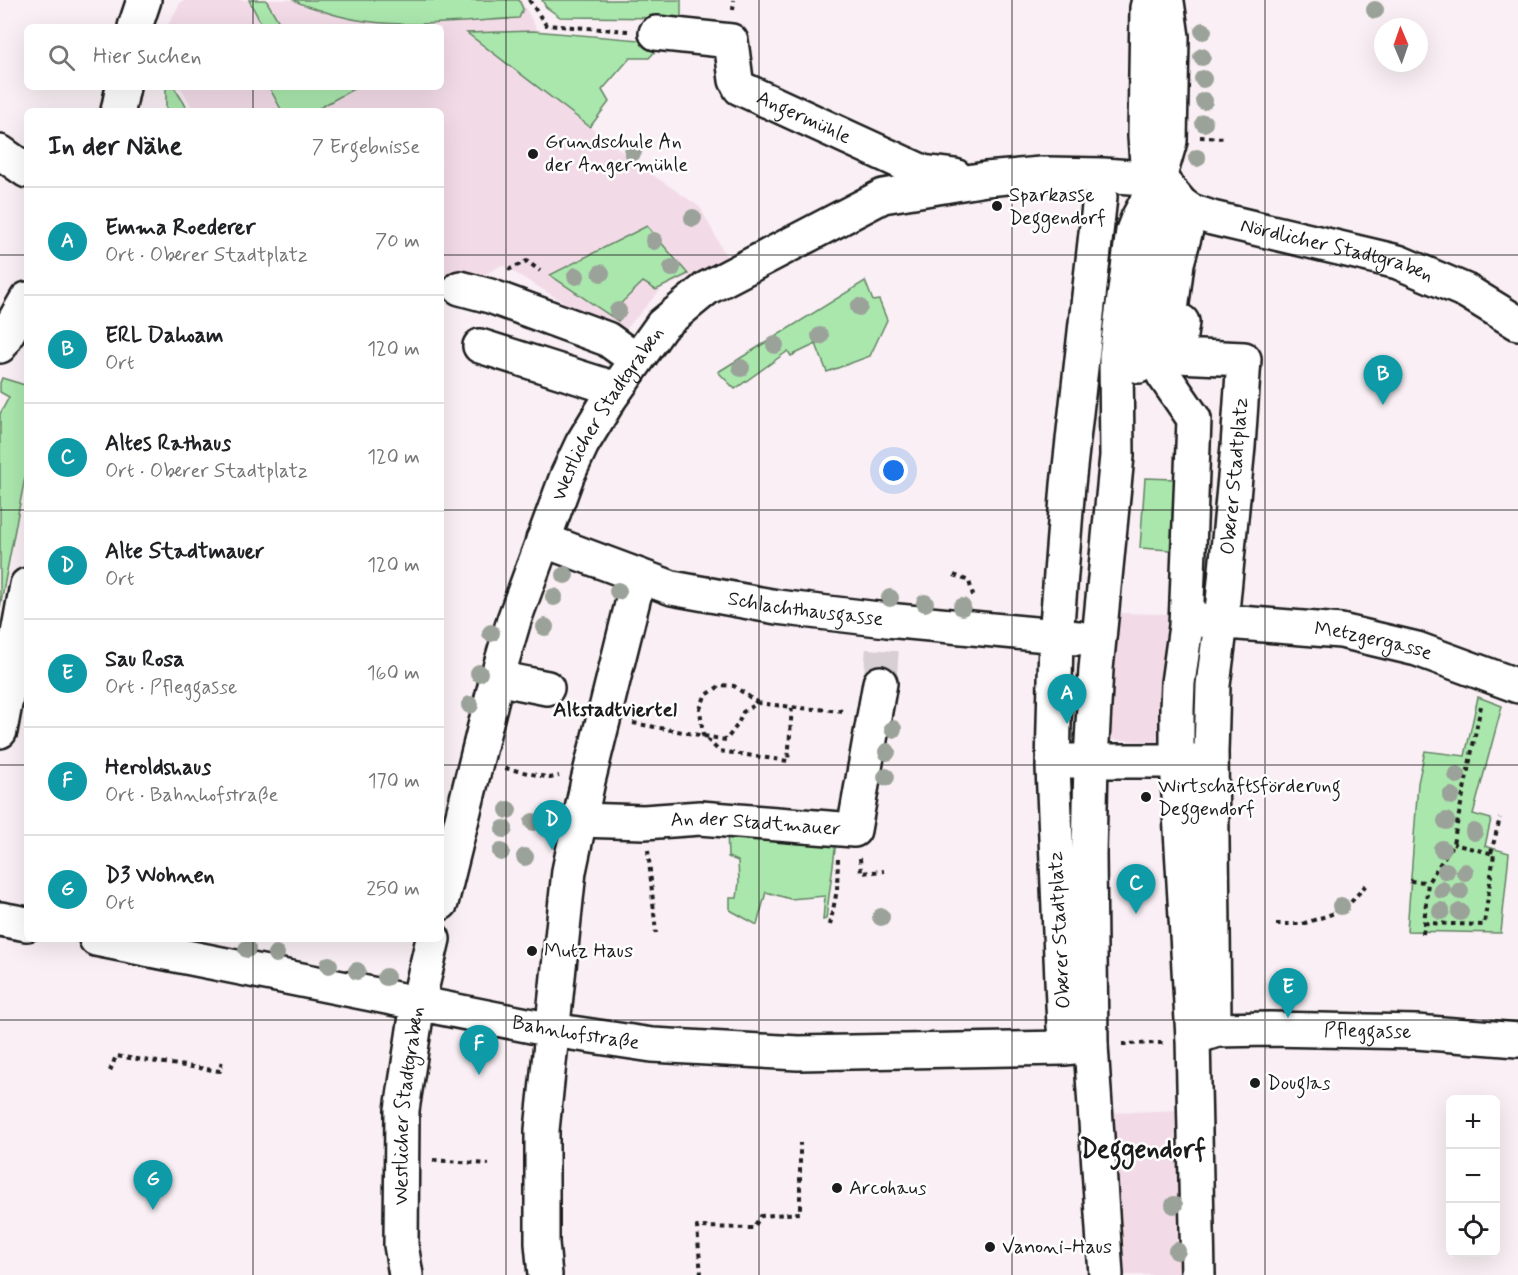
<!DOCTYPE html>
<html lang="de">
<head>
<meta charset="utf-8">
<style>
	body { margin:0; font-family:Mynerve,sans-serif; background:#f6f6f6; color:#202124 }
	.controls { position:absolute; right:18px; bottom:18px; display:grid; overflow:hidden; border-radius:9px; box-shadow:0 6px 24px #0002 }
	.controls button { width:54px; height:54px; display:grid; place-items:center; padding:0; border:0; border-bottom:2px solid #e0e0e0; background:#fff; color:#202124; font:30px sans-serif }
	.compass { position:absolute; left:1374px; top:18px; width:54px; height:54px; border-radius:50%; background:#fff; box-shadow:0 6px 24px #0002; rotate:358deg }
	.you { position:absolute; left:894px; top:471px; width:21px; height:21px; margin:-15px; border:4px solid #fff; border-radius:50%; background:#1a73e8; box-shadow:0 0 0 9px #1a73e833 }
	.badge { display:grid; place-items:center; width:39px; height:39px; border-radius:50%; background:#0f766e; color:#fff; font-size:20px; font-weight:700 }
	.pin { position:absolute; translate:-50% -50px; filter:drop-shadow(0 2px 3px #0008) }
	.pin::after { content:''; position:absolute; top:32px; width:21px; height:18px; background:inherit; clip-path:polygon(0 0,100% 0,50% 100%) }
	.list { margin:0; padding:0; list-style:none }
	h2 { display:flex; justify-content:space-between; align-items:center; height:78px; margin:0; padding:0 24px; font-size:26px }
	h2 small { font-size:20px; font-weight:400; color:#757577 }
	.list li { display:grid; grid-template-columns:39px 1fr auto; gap:18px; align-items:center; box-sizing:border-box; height:108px; padding:0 24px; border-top:2px solid #e0e0e0 }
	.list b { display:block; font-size:22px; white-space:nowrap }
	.list p { margin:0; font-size:20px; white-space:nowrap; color:#757577 }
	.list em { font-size:20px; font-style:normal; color:#757577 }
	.icon { flex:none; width:33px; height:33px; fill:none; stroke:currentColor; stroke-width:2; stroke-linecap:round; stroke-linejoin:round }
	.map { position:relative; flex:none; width:1518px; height:1275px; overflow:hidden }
	.search { position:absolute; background:#fff; box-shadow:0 6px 24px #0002; left:24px; top:24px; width:420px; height:66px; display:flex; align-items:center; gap:15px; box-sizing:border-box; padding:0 21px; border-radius:9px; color:#757577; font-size:22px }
	.panel { position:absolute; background:#fff; box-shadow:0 6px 24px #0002; left:24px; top:108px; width:420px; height:834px; border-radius:9px }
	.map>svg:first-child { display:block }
	.built { fill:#f2dbe7 }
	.green { fill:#aae7ad; stroke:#638264; stroke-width:1.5 }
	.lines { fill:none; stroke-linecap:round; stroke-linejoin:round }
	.minor-tunnel { stroke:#d8cfd4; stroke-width:33; stroke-dasharray:33 16; stroke-linecap:butt }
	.minor-casing { stroke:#1c1c1c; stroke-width:38 }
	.path { stroke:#1c1c1c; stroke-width:4; stroke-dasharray:4.5 4.5; stroke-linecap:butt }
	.minor { stroke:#fff; stroke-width:33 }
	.tree { fill:#9ba299 }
	.grid { fill:none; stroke:#1c1c1c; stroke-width:1.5; stroke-opacity:0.55 }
	.poi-dot { fill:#1c1c1c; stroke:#fff; stroke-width:2 }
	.labels { text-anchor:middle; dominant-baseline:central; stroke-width:5; stroke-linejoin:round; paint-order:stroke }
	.street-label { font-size:20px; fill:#1c1c1c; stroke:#fff }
	.poi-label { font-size:20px; fill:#1c1c1c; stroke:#fff; text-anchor:start }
	.neighbourhood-label { font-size:21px; font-weight:bold; fill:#1c1c1c; stroke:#fff }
	.district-label { font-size:26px; font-weight:bold; fill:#1c1c1c; stroke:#fff }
</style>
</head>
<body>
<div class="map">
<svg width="1518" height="1275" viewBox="0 0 1518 1275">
	<rect width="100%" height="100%" fill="#f9eff4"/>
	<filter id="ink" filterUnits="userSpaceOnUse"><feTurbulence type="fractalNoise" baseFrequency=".0167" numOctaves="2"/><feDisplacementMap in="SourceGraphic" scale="12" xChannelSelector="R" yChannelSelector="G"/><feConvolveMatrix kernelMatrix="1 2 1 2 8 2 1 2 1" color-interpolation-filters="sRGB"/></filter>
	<g filter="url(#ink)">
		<!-- built -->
		<path class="built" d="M187,0H521L590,127L650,173L700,207L728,260L662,288L620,336L502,265L461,288L457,293L441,290V111H194L181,87H441V27H167L180,3Z
			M1112,613L1167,614L1169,743L1106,739Z
			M1182,1110L1187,1275H1116L1105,1113Z"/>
		<!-- green -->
		<path class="green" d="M249,0H266L282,27H263Z
			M294,0H519L523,9L519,18C454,22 382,33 320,10C311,7 301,5 294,0Z
			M542,0H681V18L560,17L546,7Z
			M533,31L664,42L649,58H630L602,90L609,102L590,127L467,33Z
			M166,87H174L189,111H166Z
			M269,87H357L314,111H282Z
			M647,226L688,274L656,290L643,282L617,307L623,316L618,321L550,275Z
			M865,281L873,301L879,300L887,320L870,356L827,372L816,344L791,356L788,351L735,389L718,372Z
			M2,378L25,385L27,382V467L0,607V414L9,397L0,392V383Z
			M1145,478L1175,479L1170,550L1140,548Z
			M1478,697L1502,706L1473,814L1491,819L1485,846L1509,853L1501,933L1407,931L1418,783L1425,751L1465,756Z
			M727,827L836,842L826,919L823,920L825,896L790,899L766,892L757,925L730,910V898H737L739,882L738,861L728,857Z"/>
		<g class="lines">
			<!-- minor-tunnel -->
			<path class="minor-tunnel" d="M880,683L883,639"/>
			<!-- minor casing -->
			<g class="minor-casing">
				<g id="minor">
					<path id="s1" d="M1149,0L1147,8L1145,136L1147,163L1181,204L1191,211L1212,218L1398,262L1466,291L1518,323"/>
					<path d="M135,27L144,0"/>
					<path id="s2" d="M656,33L731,41L736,80L740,88L923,172L955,176"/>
					<path d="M118,111L123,87"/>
					<path d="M0,152L27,171"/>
					<path d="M1047,174L1103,175L1159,179"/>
					<path d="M1191,211L1177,263L1163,374L1194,419L1186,626L1178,683L1177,710V761L1193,1038L1198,1275"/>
					<path d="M460,288L490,296L607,339L636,360"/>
					<path d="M1182,322L1177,356L1244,359L1238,446L1221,622L1213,685L1211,752L1214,1019"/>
					<path d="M0,346L27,299"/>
					<path d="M480,346L616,389"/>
					<path d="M1139,366L1156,240L1181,204"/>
					<path id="s3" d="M543,540L672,588L777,607L887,620L1078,638"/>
					<path id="s4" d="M1201,620L1341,631L1417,649L1518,686"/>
					<path d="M497,678L547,688"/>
					<path d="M0,731L27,585"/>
					<path d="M1069,761H1198"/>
					<path id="s5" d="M579,820L644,822L700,818L854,830L880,683"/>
					<path id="s6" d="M441,903L497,678L514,620L567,476L582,444L610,398L662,325L707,288L883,196L986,179L1041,174"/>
					<path d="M0,919L27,924"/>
					<path id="s7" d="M96,939L552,1030L652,1045L798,1053L1064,1048L1091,1045"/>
					<path d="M1064,1027L1053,767L1056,637L1068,485L1100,197"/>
					<path id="s8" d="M1193,1038L1217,1030L1270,1029L1416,1032L1518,1040"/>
					<path id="s9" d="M406,1275L401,1245L402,1110L418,1003L433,939"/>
					<path d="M545,1275L542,1243V1130L569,871L588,781L639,576"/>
					<path d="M1106,1275L1091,1045L1089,855L1091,760L1096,669L1117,456L1116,357L1133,231L1138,218L1159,179L1170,141L1172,37L1167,2L1165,0"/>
				</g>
			</g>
			<!-- path -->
			<path class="path" d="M529,0L546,25L628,31
				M733,10L734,0
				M1200,137L1226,138
				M508,270L527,261L540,271
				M954,575L969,581L974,599
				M758,703L734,686L721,685L705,696L700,709L703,735L719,751L788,761L792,707
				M633,723L726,740L738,724L743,712L758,703L800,708L845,711
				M505,768L550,778L559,776
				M648,850L656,933
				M1491,853L1500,818
				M860,858L861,873L884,871
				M1410,881L1428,882
				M1424,923L1484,925L1494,854L1453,844
				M1276,924H1302L1344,910L1366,885
				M830,925L837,890L838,859
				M1423,934L1428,882L1453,844L1481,706
				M1122,1044L1163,1043
				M110,1071L116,1056L220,1071L222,1059
				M433,1160L489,1164
				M701,1275L697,1227L753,1228L761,1216L800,1213V1143"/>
			<!-- minor -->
			<use href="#minor" class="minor"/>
		</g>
		<!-- trees -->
		<g class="tree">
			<circle cx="1375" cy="10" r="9"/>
			<circle cx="1203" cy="31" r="9"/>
			<circle cx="1202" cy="57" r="9"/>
			<circle cx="1203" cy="79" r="9"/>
			<circle cx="1204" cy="101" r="9"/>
			<circle cx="1204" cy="123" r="9"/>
			<circle cx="633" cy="152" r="9"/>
			<circle cx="1197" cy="158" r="9"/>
			<circle cx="693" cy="218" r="9"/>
			<circle cx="654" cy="241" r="9"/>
			<circle cx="672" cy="268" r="9"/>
			<circle cx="601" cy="273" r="9"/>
			<circle cx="576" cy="276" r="9"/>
			<circle cx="859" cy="307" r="9"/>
			<circle cx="618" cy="311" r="9"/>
			<circle cx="820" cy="336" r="9"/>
			<circle cx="775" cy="345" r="9"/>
			<circle cx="741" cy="368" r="9"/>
			<circle cx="565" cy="575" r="9"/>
			<circle cx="618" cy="591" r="9"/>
			<circle cx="554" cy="597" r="9"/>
			<circle cx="890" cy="598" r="9"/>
			<circle cx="925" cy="603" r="9"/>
			<circle cx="962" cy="607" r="9"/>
			<circle cx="545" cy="627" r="9"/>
			<circle cx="491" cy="633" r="9"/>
			<circle cx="479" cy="673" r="9"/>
			<circle cx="470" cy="705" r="9"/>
			<circle cx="893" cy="729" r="9"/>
			<circle cx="887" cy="752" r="9"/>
			<circle cx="1457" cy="775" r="9"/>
			<circle cx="886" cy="777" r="9"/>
			<circle cx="1451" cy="796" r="9"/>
			<circle cx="508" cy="810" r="9"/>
			<circle cx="1446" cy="821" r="9"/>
			<circle cx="533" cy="822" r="9"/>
			<circle cx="504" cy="829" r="9"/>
			<circle cx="1474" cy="832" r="9"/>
			<circle cx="1442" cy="849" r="9"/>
			<circle cx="501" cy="852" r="9"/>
			<circle cx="525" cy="857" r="9"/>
			<circle cx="1446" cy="871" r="9"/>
			<circle cx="1465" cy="872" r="9"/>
			<circle cx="1442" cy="890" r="9"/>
			<circle cx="1460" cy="891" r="9"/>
			<circle cx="1341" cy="906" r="9"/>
			<circle cx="1441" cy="911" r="9"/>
			<circle cx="1460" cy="912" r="9"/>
			<circle cx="881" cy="917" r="9"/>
			<circle cx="247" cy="949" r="9"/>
			<circle cx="276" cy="954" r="9"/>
			<circle cx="329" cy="965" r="9"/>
			<circle cx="357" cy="971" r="9"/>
			<circle cx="386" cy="977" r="9"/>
			<circle cx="1174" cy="1205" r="9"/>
			<circle cx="1177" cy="1251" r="9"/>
		</g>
	</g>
	<!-- grid -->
	<path class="grid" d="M253,0V27M506,0V1275M759,0V1275M1012,0V1275M1265,0V1275M253,87V111M0,255H27M441,255H1518M0,510H27M441,510H1518M0,765H27M441,765H1518M253,939V1275M0,1020H1518"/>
	<!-- markers -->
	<g class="poi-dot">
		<circle cx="533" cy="154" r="6"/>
		<circle cx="997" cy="206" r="6"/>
		<circle cx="1146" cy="797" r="6"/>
		<circle cx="532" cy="951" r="6"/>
		<circle cx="1255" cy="1083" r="6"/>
		<circle cx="837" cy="1188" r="6"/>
		<circle cx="990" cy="1247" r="6"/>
	</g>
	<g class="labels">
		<!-- street labels -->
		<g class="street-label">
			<text stroke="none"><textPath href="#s2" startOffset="194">Angermühle</textPath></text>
			<text stroke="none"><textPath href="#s1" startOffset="380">Nördlicher Stadtgraben</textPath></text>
			<text stroke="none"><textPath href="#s6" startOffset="520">Westlicher Stadtgraben</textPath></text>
			<text transform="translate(1235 476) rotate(-85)">Oberer Stadtplatz</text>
			<text stroke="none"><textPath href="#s3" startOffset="273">Schlachthausgasse</textPath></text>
			<text stroke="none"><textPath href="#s4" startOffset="174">Metzgergasse</textPath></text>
			<text stroke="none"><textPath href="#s5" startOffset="177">An der Stadtmauer</textPath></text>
			<text transform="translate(1060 930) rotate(-93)">Oberer Stadtplatz</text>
			<text stroke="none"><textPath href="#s8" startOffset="176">Pfleggasse</textPath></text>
			<text stroke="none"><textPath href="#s7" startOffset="489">Bahnhofstraße</textPath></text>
			<text stroke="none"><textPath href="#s9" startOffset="170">Westlicher Stadtgraben</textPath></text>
		</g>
		<!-- poi labels -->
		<g class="poi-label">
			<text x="545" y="142">Grundschule An<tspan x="545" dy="23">der Angermühle</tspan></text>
			<text x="1009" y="195">Sparkasse<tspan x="1009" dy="23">Deggendorf</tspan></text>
			<text x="1158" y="786">Wirtschaftsförderung<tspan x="1158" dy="23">Deggendorf</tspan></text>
			<text x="544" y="951">Mutz Haus</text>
			<text x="1267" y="1083">Douglas</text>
			<text x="849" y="1188">Arcohaus</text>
			<text x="1002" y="1247">Vanoni-Haus</text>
		</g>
		<!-- neighbourhood labels -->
		<g class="neighbourhood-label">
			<text x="615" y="710">Altstadtviertel</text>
		</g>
		<!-- district labels -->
		<g class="district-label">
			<text x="1143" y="1150">Deggendorf</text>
		</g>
	</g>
</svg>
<div class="controls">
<button>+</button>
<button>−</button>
<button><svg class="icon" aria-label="locate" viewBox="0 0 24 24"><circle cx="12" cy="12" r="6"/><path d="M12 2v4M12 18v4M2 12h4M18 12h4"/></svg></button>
</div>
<svg class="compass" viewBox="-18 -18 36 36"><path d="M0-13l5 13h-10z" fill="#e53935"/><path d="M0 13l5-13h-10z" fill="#757577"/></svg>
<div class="you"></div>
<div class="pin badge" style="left:1067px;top:724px;background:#0f9aa8">A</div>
<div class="pin badge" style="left:1383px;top:405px;background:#0f9aa8">B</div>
<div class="pin badge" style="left:1136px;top:914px;background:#0f9aa8">C</div>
<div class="pin badge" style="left:552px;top:850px;background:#0f9aa8">D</div>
<div class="pin badge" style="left:1288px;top:1018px;background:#0f9aa8">E</div>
<div class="pin badge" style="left:479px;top:1075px;background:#0f9aa8">F</div>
<div class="pin badge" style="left:153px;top:1210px;background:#0f9aa8">G</div>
<div class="search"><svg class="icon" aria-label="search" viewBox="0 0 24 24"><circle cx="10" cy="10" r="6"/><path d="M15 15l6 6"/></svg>Hier suchen</div>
<section class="panel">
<h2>In der Nähe<small>7 Ergebnisse</small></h2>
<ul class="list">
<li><span class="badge" style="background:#0f9aa8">A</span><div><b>Emma Roederer</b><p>Ort · Oberer Stadtplatz</p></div><em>70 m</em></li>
<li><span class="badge" style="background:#0f9aa8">B</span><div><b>ERL Dahoam</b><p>Ort</p></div><em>120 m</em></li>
<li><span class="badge" style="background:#0f9aa8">C</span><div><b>Altes Rathaus</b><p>Ort · Oberer Stadtplatz</p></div><em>120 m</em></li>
<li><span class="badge" style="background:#0f9aa8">D</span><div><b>Alte Stadtmauer</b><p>Ort</p></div><em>120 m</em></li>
<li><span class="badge" style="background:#0f9aa8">E</span><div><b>Sau Rosa</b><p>Ort · Pfleggasse</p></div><em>160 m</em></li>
<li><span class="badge" style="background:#0f9aa8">F</span><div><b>Heroldshaus</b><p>Ort · Bahnhofstraße</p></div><em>170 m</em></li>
<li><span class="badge" style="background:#0f9aa8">G</span><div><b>D3 Wohnen</b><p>Ort</p></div><em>250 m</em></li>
</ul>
</section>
</div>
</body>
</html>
